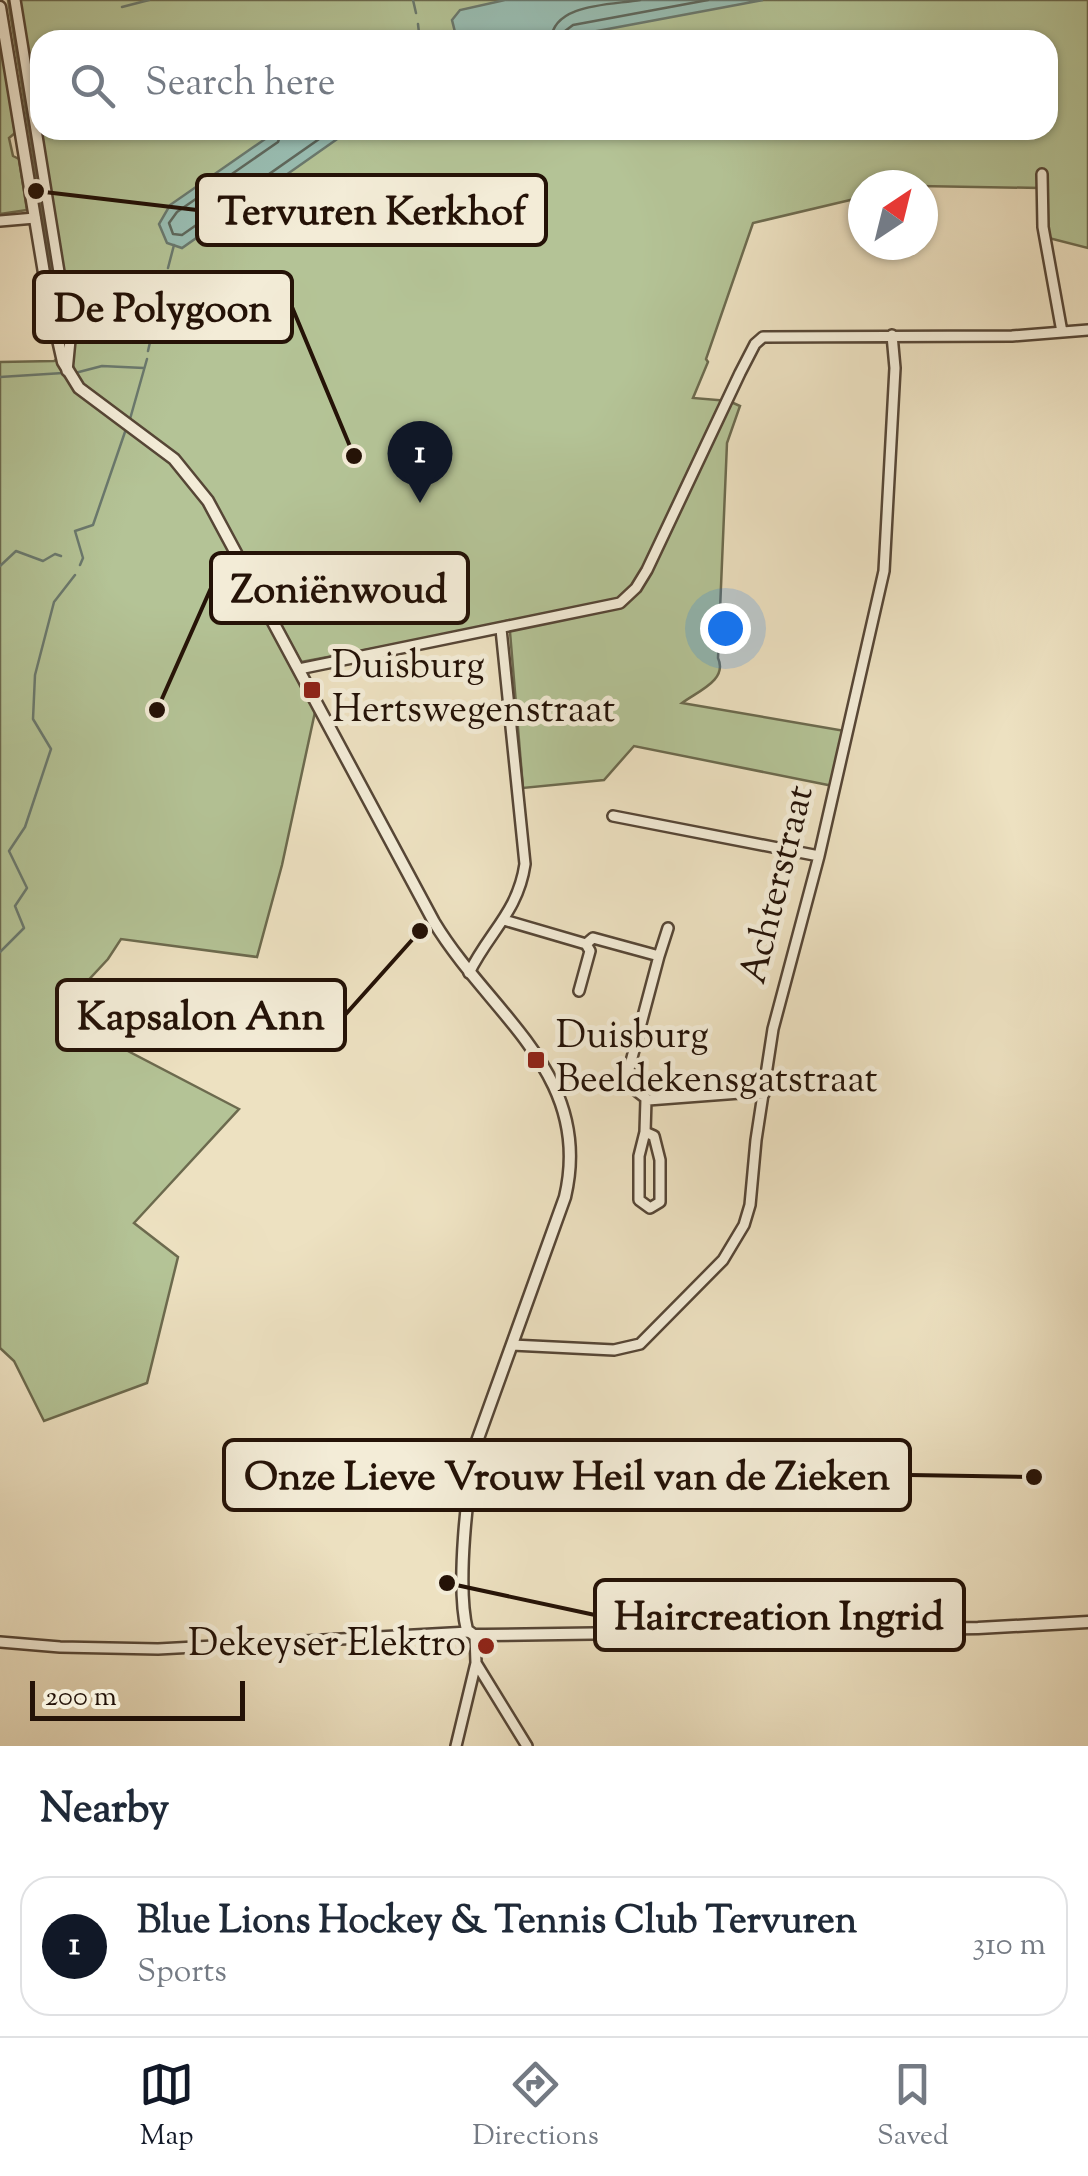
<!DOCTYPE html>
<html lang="en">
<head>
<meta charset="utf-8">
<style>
	body { margin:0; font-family:"Sorts Mill Goudy",serif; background:#f6f6f7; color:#1f2937 }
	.compass { position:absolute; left:848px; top:170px; width:90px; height:90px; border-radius:50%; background:#fff; box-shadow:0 2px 8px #0004; rotate:35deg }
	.scale { position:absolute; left:30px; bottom:25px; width:215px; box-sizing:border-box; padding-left:10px; border:5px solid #241207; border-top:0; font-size:28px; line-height:35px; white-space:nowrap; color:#241207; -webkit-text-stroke:8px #f3ecd7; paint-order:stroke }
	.you { position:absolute; left:725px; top:628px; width:35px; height:35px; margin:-25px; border:8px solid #fff; border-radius:50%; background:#1a73e8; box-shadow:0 0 0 15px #1a73e833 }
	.badge { display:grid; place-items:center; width:65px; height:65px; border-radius:50%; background:#111827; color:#fff; font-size:32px; font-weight:700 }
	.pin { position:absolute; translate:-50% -82px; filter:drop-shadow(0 2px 5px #0008) }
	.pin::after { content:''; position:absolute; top:52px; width:35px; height:30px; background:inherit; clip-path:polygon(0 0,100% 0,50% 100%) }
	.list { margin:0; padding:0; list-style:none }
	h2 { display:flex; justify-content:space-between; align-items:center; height:130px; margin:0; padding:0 40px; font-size:42px }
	h2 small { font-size:32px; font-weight:400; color:#747a83 }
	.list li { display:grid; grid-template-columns:65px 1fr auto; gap:30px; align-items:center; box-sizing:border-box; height:140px; margin:0 20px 20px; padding:0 20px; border:2px solid #e0e1e3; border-radius:30px }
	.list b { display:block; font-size:38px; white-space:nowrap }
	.list p { margin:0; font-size:32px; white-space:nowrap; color:#747a83 }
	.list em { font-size:32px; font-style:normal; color:#747a83 }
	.icon { flex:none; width:55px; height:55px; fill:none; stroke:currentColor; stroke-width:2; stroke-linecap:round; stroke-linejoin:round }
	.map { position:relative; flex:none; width:1088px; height:1746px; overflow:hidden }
	.search { position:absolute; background:#fff; box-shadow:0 2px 8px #0004; left:30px; right:30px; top:30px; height:110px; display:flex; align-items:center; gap:25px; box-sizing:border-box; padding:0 35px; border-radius:30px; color:#747a83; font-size:38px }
	.sheet { height:290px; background:#fff }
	nav { display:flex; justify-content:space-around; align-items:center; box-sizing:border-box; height:140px; border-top:2px solid #e0e1e3; background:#fff; font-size:28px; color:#747a83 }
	nav a { display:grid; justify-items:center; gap:5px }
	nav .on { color:#111827 }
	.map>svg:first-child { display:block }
	.green { fill:#b4c396; stroke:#6c6a4e; stroke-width:2.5; fill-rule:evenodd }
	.water { fill:#99beb3; stroke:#6a796e; stroke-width:2.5 }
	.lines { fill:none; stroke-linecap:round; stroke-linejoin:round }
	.shore { stroke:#5e685d; stroke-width:2.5 }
	.stream { stroke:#6a796e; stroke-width:2.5 }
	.minor-casing { stroke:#564636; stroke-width:14 }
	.tertiary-casing { stroke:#564636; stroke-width:15 }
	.minor { stroke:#f3ecd7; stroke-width:9 }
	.tertiary { stroke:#f3ecd7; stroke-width:10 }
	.poi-dot { fill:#8f2418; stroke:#f3ecd7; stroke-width:4 }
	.labels { text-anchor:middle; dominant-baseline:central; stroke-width:10; stroke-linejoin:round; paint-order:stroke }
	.poi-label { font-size:38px; fill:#241207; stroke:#f3ecd7; text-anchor:start }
	.street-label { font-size:38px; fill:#241207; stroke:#f3ecd7 }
	.leader { fill:none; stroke:#241207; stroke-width:4 }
	.callout-dot { fill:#241207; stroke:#f3ecd7; stroke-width:4 }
	.callout { fill:#f3ecd7; stroke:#241207; stroke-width:4 }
	.callout-label { font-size:40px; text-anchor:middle; font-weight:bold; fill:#241207 }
</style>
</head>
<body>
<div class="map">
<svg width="1088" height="1746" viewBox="0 0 1088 1746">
	<rect width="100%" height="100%" fill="#ede1c1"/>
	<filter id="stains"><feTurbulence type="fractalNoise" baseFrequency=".002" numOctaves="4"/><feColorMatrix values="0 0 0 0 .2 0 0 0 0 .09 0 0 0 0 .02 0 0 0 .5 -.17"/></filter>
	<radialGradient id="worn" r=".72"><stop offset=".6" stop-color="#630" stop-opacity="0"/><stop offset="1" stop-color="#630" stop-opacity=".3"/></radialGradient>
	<!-- green -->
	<path class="green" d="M8,0H1088V248L1041,236L1040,188L863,185V197L753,223L706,359L708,362L693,398L729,401L740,406L727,443L718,658C728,680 698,691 682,703L845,731L833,786L634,746L604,780L523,788L509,620L472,630L301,662L217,508L315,712L282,865L257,957L121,939L108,959L57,1014L239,1109L134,1223L178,1257L147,1383L44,1421L14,1361L0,1348V362L54,361L65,354ZM40,40H1048V130H40Z
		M0,39L15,133L9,138L13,156L19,159L27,210L0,214Z"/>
	<!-- water -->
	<path class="water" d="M505,0H763L549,40H457L452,20L460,10Z
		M278,130H350L182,248L167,243L159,224L170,205Z"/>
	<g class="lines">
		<!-- shore -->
		<path class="shore" d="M551,40C553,3 612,5 640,0
			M564,40L565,31L573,25L708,0
			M282,130L278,142L177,212L169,223L173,234L182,235L332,130"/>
		<!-- stream -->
		<path class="stream" d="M413,0L416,13
			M122,7L149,0
			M418,24L419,33
			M168,268L174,245
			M148,351L162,290
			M75,373L102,366L144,368
			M0,377L63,373
			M130,419L147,359
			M80,565L83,558L75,531L93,525L126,429
			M0,566L16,551L43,561L55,554L61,556
			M0,952L24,928L15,906L27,888L9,851L25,827L51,749L33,719L35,675L54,602L75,575"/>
		<!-- minor casing -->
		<g class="minor-casing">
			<path id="minor" d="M15,0L70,340L67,371
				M1042,174L1043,227L1062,332
				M0,221L35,218
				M299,669L620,603L636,588L647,570L740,373L755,344L763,337L1012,336L1088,330
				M613,816L819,856
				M504,920L586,944L593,938L659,956L629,1069L634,1089L648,1100L740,1093L764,1094
				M659,956L668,928
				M469,973C489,932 518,912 525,864L501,629
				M579,991L590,951L586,944
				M645,1132L654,1136L660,1160V1202L650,1208L639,1200V1156L645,1132L646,1099
				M512,1345L614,1350L640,1344L723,1260L744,1225L750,1205L756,1140L773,1029L819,856L884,571L895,368L892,335
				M0,1642L60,1647L158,1649L469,1632
				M476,1663L527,1746
				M456,1746L476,1663L475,1635"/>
		</g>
		<!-- tertiary casing -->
		<g class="tertiary-casing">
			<path id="tertiary" d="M0,7L47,291L63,362L79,388L174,459L208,501L434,922C490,1015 594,1074 565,1197L476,1444C467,1490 456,1586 467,1630L474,1635H485L978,1628L1088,1622"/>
		</g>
		<!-- minor -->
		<use href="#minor" class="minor"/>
		<!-- tertiary -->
		<use href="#tertiary" class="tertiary"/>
	</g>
	<!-- markers -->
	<g class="poi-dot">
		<rect x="302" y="680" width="20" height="20" rx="5"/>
		<rect x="526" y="1050" width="20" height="20" rx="5"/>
		<circle cx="486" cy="1646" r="10"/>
	</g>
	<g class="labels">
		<!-- poi labels -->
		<g class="poi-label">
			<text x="332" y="668">Duisburg<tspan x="332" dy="44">Hertswegenstraat</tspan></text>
			<text x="556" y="1038">Duisburg<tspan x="556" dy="44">Beeldekensgatstraat</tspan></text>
			<text x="466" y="1646" text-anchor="end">Dekeyser Elektro</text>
		</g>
		<!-- street labels -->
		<g class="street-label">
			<text transform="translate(779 885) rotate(-76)">Achterstraat</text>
		</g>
	</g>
	<!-- callouts -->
	<path class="leader" d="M36 191L197 210M354 456L292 307M157 710L211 588M420 931L345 1015M1034 1477L910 1475M447 1583L595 1615"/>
	<g class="callout-dot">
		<circle cx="36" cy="191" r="10"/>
		<circle cx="354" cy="456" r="10"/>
		<circle cx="157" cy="710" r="10"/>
		<circle cx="420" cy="931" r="10"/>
		<circle cx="1034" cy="1477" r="10"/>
		<circle cx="447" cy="1583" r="10"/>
	</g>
	<g class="callout">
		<rect x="197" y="175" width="349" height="70" rx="10"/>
		<rect x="34" y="272" width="258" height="70" rx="10"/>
		<rect x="211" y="553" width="257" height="70" rx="10"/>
		<rect x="57" y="980" width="288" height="70" rx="10"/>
		<rect x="224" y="1440" width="686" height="70" rx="10"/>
		<rect x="595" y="1580" width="369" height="70" rx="10"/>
	</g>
	<g class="callout-label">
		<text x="372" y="224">Tervuren Kerkhof</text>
		<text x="163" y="321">De Polygoon</text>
		<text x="339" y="602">Zoniënwoud</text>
		<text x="201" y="1029">Kapsalon Ann</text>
		<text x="567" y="1489">Onze Lieve Vrouw Heil van de Zieken</text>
		<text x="779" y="1629">Haircreation Ingrid</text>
	</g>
	<rect width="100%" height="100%" filter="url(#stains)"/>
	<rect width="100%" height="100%" fill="url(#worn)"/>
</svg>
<svg class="compass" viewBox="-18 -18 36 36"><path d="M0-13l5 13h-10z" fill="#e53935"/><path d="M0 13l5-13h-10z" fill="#747a83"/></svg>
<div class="scale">200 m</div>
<div class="you"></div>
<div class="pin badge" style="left:420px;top:503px">1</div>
<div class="search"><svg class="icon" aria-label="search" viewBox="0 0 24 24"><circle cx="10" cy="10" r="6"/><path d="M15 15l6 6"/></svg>Search here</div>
</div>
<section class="sheet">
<h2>Nearby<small></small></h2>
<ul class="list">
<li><span class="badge">1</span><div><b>Blue Lions Hockey &amp; Tennis Club Tervuren</b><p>Sports</p></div><em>310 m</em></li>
</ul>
</section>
<nav>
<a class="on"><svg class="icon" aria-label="map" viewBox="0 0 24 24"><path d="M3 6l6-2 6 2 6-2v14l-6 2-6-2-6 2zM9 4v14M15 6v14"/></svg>Map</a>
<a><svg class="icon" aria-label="directions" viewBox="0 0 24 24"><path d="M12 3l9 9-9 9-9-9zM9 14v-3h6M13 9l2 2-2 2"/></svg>Directions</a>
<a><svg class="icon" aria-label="saved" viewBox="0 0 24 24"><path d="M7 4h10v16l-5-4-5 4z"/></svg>Saved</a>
</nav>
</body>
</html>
